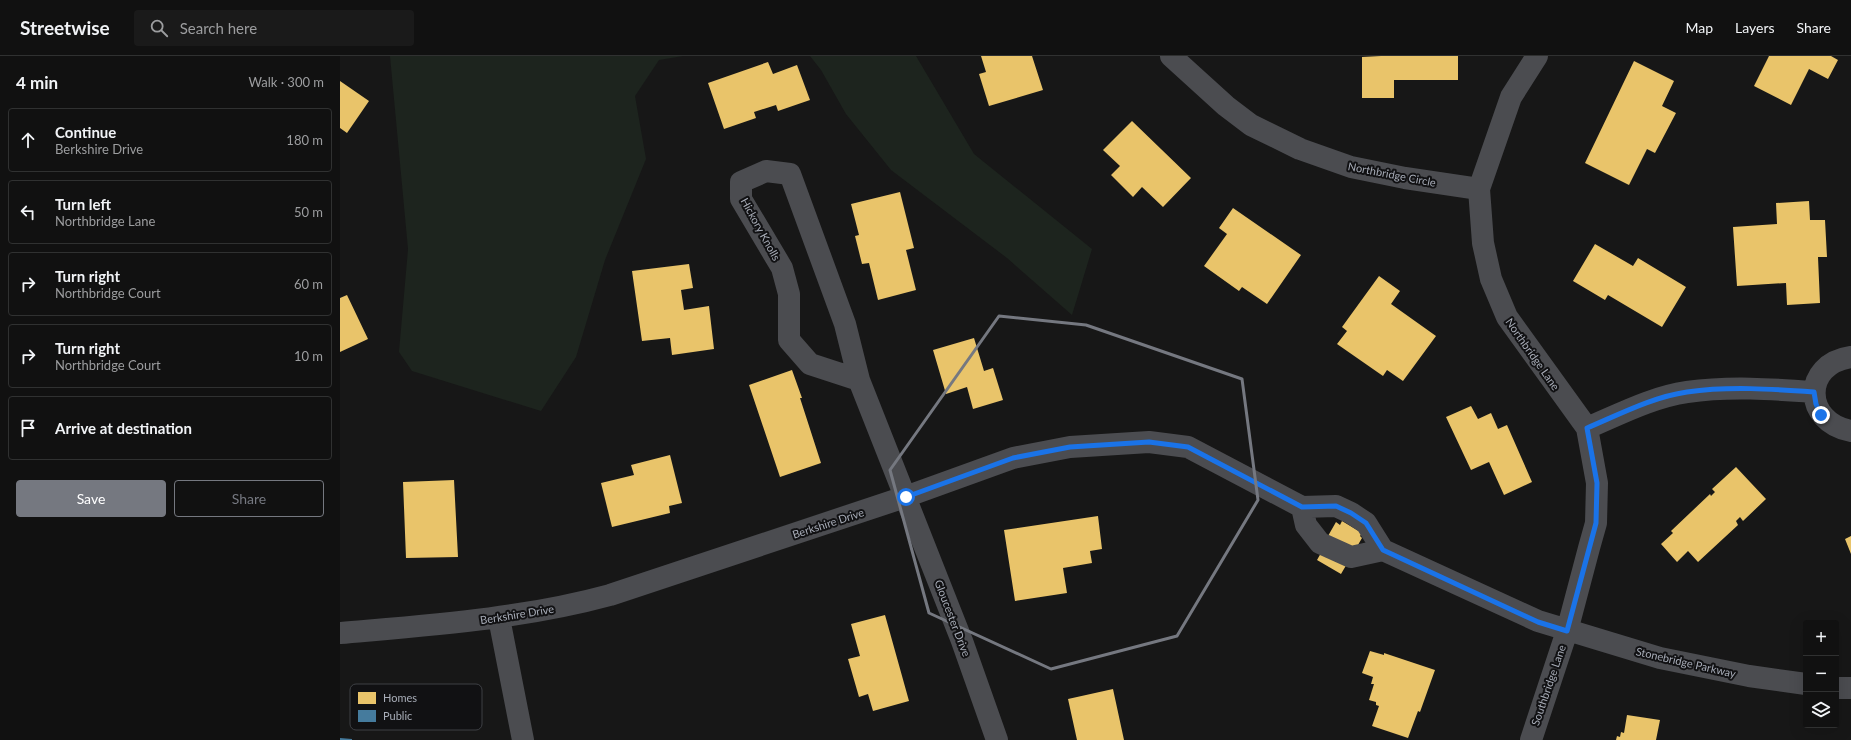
<!DOCTYPE html>
<html lang="en">
<head>
<meta charset="utf-8">
<style>
	body { margin:0; font-family:Lato,sans-serif; background:#1a1a1a; color:#f1f3f6 }
	.controls { position:absolute; right:12px; bottom:12px; display:grid; overflow:hidden; border-radius:4px; box-shadow:0 4px 16px #0002 }
	.controls button { width:36px; height:36px; display:grid; place-items:center; padding:0; border:0; border-bottom:1px solid #303131; background:#111; color:#f1f3f6; font:20px sans-serif }
	.stop { position:absolute; width:12px; height:12px; margin:-9px; border:3px solid #1a73e8; border-radius:50%; background:#fff }
	.stop.end { background:#1a73e8; border-color:#fff; box-shadow:0 1px 4px #0008 }
	.list { margin:0; padding:0; list-style:none }
	h2 { display:flex; justify-content:space-between; align-items:center; height:52px; margin:0; padding:0 16px; font-size:17px }
	h2 small { font-size:13px; font-weight:400; color:#9c9d9f }
	.list li { display:grid; grid-template-columns:26px 1fr auto; gap:12px; align-items:center; box-sizing:border-box; height:64px; margin:0 8px 8px; padding:0 8px; border:1px solid #303131; border-radius:4px }
	.list b { display:block; font-size:15px; white-space:nowrap }
	.list p { margin:0; font-size:13px; white-space:nowrap; color:#9c9d9f }
	.list em { font-size:13px; font-style:normal; color:#9c9d9f }
	.actions { display:flex; gap:8px; padding:12px 16px }
	.actions a { flex:1; padding:9px 0; border:1px solid #757880; border-radius:4px; text-align:center; font-size:14px; color:#757880 }
	.actions .main { background:#757880; color:#fff }
	.icon { flex:none; width:22px; height:22px; fill:none; stroke:currentColor; stroke-width:2; stroke-linecap:round; stroke-linejoin:round }
	.map { position:relative; flex:none; width:1511px; height:684px; overflow:hidden }
	header { display:flex; align-items:center; gap:24px; box-sizing:border-box; height:56px; padding:0 20px; background:#111; border-bottom:1px solid #303131 }
	header strong { font-size:19px }
	nav { display:flex; gap:22px; margin-inline-start:auto; font-size:14px }
	.search { width:280px; height:36px; background:#1a1a1a; display:flex; align-items:center; gap:10px; box-sizing:border-box; padding:0 14px; border-radius:4px; color:#9c9d9f; font-size:15px }
	main { display:flex }
	aside { flex:1; background:#111 }
	.map>svg:first-child { display:block }
	.green { fill:#1d241e }
	.homes { fill:#e9c46a }
	.public { fill:#457b9d }
	.lines { fill:none; stroke-linecap:round; stroke-linejoin:round }
	.minor { stroke:#4b4c50; stroke-width:22 }
	.route { stroke:#1a73e8; stroke-width:5 }
	.marked { fill:none; stroke:#757880; stroke-width:3; stroke-linejoin:round }
	.labels { text-anchor:middle; dominant-baseline:central; stroke-width:4; stroke-linejoin:round; paint-order:stroke }
	.street-label { font-size:11px; fill:#a8adb8; stroke:#111113 }
	.key { fill:#111113; stroke:#3e4045; stroke-width:1 }
	.key-label { font-size:11px; fill:#a8adb8 }
</style>
</head>
<body>
<header>
<strong>Streetwise</strong>
<div class="search"><svg class="icon" aria-label="search" viewBox="0 0 24 24"><circle cx="10" cy="10" r="6"/><path d="M15 15l6 6"/></svg>Search here</div>
<nav><a>Map</a><a>Layers</a><a>Share</a></nav>
</header>
<main>
<aside>
<h2>4 min<small>Walk · 300 m</small></h2>
<ul class="list">
<li><svg class="icon" aria-label="ahead" viewBox="0 0 24 24"><path d="M12 20V5M6 11l6-6 6 6"/></svg><div><b>Continue</b><p>Berkshire Drive</p></div><em>180 m</em></li>
<li><svg class="icon" aria-label="left" viewBox="0 0 24 24"><path d="M17 20v-9H6M10 6l-5 5 5 5"/></svg><div><b>Turn left</b><p>Northbridge Lane</p></div><em>50 m</em></li>
<li><svg class="icon" aria-label="right" viewBox="0 0 24 24"><path d="M7 20v-9h11M14 6l5 5-5 5"/></svg><div><b>Turn right</b><p>Northbridge Court</p></div><em>60 m</em></li>
<li><svg class="icon" aria-label="right" viewBox="0 0 24 24"><path d="M7 20v-9h11M14 6l5 5-5 5"/></svg><div><b>Turn right</b><p>Northbridge Court</p></div><em>10 m</em></li>
<li><svg class="icon" aria-label="arrive" viewBox="0 0 24 24"><path d="M6 21V4h12l-3 4 3 4H6"/></svg><div><b>Arrive at destination</b></div></li>
</ul>
<div class="actions"><a class="main">Save</a><a>Share</a></div>
</aside>
<div class="map">
<svg width="1511" height="684" viewBox="0 0 1511 684">
	<rect width="100%" height="100%" fill="#171717"/>
	<!-- green -->
	<path class="green" d="M50,0H343L319,4L295,40L306,103L265,204L236,301L201,355L72,315L59,296L68,193Z
		M470,0H576L634,98L752,193L732,259L667,202L551,114L506,58L481,14Z"/>
	<!-- homes -->
	<path class="homes" d="M641,0H692L703,34L649,50L639,18L646,16Z
		M1041,0H1118V24H1054V42H1022V1Z
		M1429,0H1491L1498,4L1488,23L1469,13L1451,49L1414,30Z
		M1294,5L1334,25L1322,50L1336,57L1315,97L1307,93L1289,129L1245,107Z
		M428,6L433,18L457,9L470,44L438,55L436,49L414,56L416,62L384,73L368,27Z
		M0,25L29,45L7,77L0,72Z
		M792,65L851,122L823,151L802,131L793,141L771,119L780,110L763,94Z
		M560,136L574,192L566,194L576,234L538,244L529,207L522,208L515,180L519,179L511,148Z
		M1469,145L1470,164H1485L1487,201H1478L1480,247L1447,249L1446,227L1397,230L1393,171L1437,168L1436,147Z
		M893,152L961,199L927,248L902,231L899,235L864,210L887,178L879,172Z
		M1255,188L1293,210L1298,202L1346,231L1322,271L1268,239L1265,244L1233,225Z
		M349,208L353,232L341,234L344,254L369,250L374,293L332,299L330,282L302,285L292,215Z
		M1039,220L1060,235L1051,248L1096,280L1063,325L1047,314L1043,320L997,288L1007,275L1002,271Z
		M7,239L28,283L0,296V242Z
		M634,282L644,315L653,312L663,344L633,353L627,331L606,338L593,294Z
		M452,314L462,342H460L481,407L440,421L409,329Z
		M1131,350L1138,363L1151,357L1158,373L1167,369L1192,426L1164,439L1149,406L1131,414L1106,361Z
		M330,399L342,447L329,450L330,457L272,471L261,427L294,419L291,409Z
		M1396,411L1426,443L1403,465L1400,461L1396,465L1398,469L1358,506L1348,495L1337,506L1321,488L1333,477L1331,475L1370,438L1371,440L1375,436L1372,433Z
		M114,424L118,501L66,502L63,426Z
		M758,460L762,493L750,495L752,507L723,512L727,537L675,545L664,474Z
		M1002,465L1022,477L1020,480L1022,482L1001,518L977,504L990,481L988,480L996,466L1000,469Z
		M1511,480V498L1505,483Z
		M545,559L569,645L533,655L528,638L519,641L508,603L520,600L511,568Z
		M1030,595L1044,599V597L1095,614L1080,656L1078,655L1068,682L1032,670L1039,650L1036,649V646L1029,644L1034,628H1031L1033,621L1022,617Z
		M773,633L784,684H737L728,643Z
		M1287,659L1320,664L1316,684H1276L1277,680L1280,681L1281,676L1284,677Z"/>
	<!-- public -->
	<path class="public" d="M0,682L12,683V684H0Z"/>
	<g class="lines">
		<!-- minor -->
		<path class="minor" d="M831,0L886,50L911,69L960,93L1011,111L1065,122L1139,133
			M1511,301C1462,308 1463,366 1511,375
			M519,324L470,308L449,284V238L442,212L401,143V126L426,115L450,118L505,268L519,324L622,585L657,684
			M1247,372C1278,359 1312,341 1347,336C1389,330 1432,333 1474,336
			M962,451L966,469L980,487L1011,501L1043,494
			M159,562L183,684
			M0,577C91,569 182,563 270,539L565,441L673,402L730,391L809,386L848,391L962,451L996,450L1011,457L1026,467L1043,494L1198,565L1320,602L1409,620L1466,628
			M1496,632H1511
			M1191,684L1227,575L1249,492L1256,467L1257,427L1247,372L1167,261L1151,223L1143,187L1139,133L1171,41L1197,0"/>
	</g>
	<g class="lines">
		<!-- route -->
		<path class="route" d="M566,441L673,402L730,391L809,386L848,391L962,451L996,450L1011,457L1026,467L1043,494L1198,566L1227,575L1256,467L1257,427L1247,372C1278,359 1312,341 1347,336C1389,330 1432,333 1474,336L1476,348L1481,359"/>
	</g>
	<!-- marked area -->
	<path class="marked" d="M659,260L746,269L902,323L918,444L837,580L711,613L589,557L550,414Z"/>
	<g class="labels">
		<!-- street labels -->
		<g class="street-label">
			<text transform="translate(1052 118) rotate(11)">Northbridge Circle</text>
			<text transform="translate(421 173) rotate(61)">Hickory Knolls</text>
			<text transform="translate(1193 298) rotate(55)">Northbridge Lane</text>
			<text transform="translate(488 467) rotate(-18)">Berkshire Drive</text>
			<text transform="translate(177 558) rotate(-9)">Berkshire Drive</text>
			<text transform="translate(613 562) rotate(69)">Gloucester Drive</text>
			<text transform="translate(1346 606) rotate(13)">Stonebridge Parkway</text>
			<text transform="translate(1208 629) rotate(-71)">Southbridge Lane</text>
		</g>
	</g>
	<!-- legend -->
	<rect x="10" y="628" width="132" height="46" rx="6" class="key"/>
	<rect x="18" y="636" width="18" height="12" fill="#e9c46a"/>
	<rect x="18" y="654" width="18" height="12" fill="#457b9d"/>
	<g class="key-label">
		<text x="43" y="646">Homes</text>
		<text x="43" y="664">Public</text>
	</g>
</svg>
<div class="controls">
<button>+</button>
<button>−</button>
<button><svg class="icon" aria-label="layers" viewBox="0 0 24 24"><path d="M12 4l9 5-9 5-9-5zM3 14l9 5 9-5"/></svg></button>
</div>
<div class="stop" style="left:566px;top:441px"></div>
<div class="stop end" style="left:1481px;top:359px"></div>
</div>
</main>
</body>
</html>
